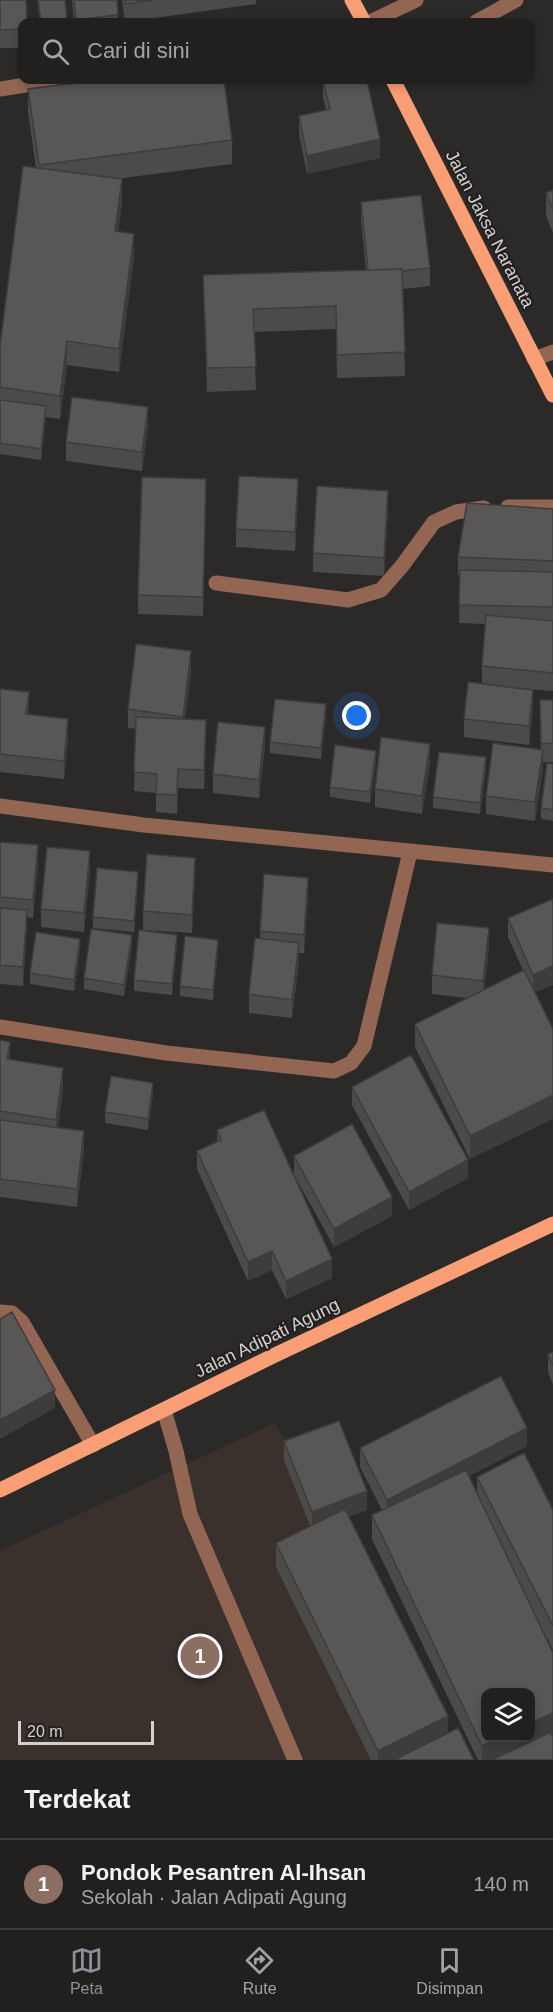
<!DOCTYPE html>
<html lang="id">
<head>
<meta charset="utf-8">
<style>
	body { margin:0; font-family:Arial,sans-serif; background:#292828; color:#f1f3f6 }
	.controls { position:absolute; right:18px; bottom:18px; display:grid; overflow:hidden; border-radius:12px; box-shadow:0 3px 9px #0003 }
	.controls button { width:54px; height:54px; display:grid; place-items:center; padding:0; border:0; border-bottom:2px solid #3e3e3d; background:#21201f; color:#f1f3f6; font:30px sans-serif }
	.scale { position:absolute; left:18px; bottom:15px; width:136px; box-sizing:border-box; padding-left:6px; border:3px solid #d2d1d0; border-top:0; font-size:16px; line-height:21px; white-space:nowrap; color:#d2d1d0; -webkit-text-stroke:4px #23201f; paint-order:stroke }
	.you { position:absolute; left:357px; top:716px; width:21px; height:21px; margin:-15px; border:4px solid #fff; border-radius:50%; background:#1a73e8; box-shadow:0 0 0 9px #1a73e833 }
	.badge { display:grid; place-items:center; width:39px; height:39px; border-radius:50%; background:#8c9099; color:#fff; font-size:20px; font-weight:700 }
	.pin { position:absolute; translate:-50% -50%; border:3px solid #fff; box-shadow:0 2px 6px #0006 }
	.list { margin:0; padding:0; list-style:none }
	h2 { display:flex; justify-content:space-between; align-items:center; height:78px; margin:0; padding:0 24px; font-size:26px }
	h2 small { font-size:20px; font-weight:400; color:#a2a3a4 }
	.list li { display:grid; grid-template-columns:39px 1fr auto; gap:18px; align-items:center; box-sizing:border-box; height:90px; padding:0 24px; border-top:2px solid #3e3e3d }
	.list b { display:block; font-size:22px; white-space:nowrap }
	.list p { margin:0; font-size:20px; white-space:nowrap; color:#a2a3a4 }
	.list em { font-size:20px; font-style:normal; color:#a2a3a4 }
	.icon { flex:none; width:33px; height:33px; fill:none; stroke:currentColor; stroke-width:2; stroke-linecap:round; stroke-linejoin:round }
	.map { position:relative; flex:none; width:553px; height:1760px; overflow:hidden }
	.search { position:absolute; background:#21201f; box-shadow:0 3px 9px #0003; left:18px; right:18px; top:18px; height:66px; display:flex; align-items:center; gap:15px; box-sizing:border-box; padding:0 21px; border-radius:12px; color:#a2a3a4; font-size:22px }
	.sheet { height:168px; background:#21201f }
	nav { display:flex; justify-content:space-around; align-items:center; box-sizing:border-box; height:84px; border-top:2px solid #3e3e3d; background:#21201f; font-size:16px; color:#a2a3a4 }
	nav a { display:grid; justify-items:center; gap:3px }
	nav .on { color:#8c9099 }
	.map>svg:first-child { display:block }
	.built { fill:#3a312d }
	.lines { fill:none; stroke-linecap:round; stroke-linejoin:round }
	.minor { stroke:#926652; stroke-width:15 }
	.major { stroke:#fa9e76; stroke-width:15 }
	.wall { fill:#4d4b49 }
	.shaded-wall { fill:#3e3d3c }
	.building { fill:#595755; stroke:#3e3d3c; stroke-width:1.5 }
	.labels { text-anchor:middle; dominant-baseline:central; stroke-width:4.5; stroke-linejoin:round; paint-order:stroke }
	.street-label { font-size:18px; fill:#d2d1d0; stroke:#23201f }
</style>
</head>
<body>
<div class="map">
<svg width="553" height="1760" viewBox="0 0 553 1760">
	<rect width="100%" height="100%" fill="#2c2a29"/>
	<!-- built -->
	<path class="built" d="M275,1423L456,1760H0V1551Z"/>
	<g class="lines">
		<!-- minor -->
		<path class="minor" d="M370,22L416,0
			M476,22L516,0
			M0,89L56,80
			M534,359L553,352
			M508,507H553
			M216,583L348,600L381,590L402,566L434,522L456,512L484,508
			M0,806L144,825L553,865
			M0,1027L166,1053L334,1071L351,1063L364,1046L410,852
			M0,1312L12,1313L22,1322L93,1445
			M164,1410L176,1451L190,1514L295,1760"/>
		<!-- major -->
		<path class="major" d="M352,0L364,22
			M393,80L553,395
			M0,1490L275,1355L553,1224"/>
	</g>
	<!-- wall -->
	<path class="wall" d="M0,0L22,22V48H0Z
		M37,0H65L67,22H40Z
		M72,0H117L118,22H74Z
		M122,0H256V4L125,22Z
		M323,80L380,158L307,174L299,134V116L326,110L323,97Z
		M28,89L232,140V164L115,179L122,203L118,231L134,257L119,372L67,365L60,419L46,417L41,460L0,454V346L36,168L28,112Z
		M553,190V233L546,216V193Z
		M361,202L430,268V286L403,289L405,376L337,378L336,329L254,332L256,390L207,392L203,275L366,270L361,220Z
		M148,426L142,471L66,461V442Z
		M206,498L203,616L138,614V595Z
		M298,498L295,551L236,547V529Z
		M553,509V691L517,688L533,708L529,745L464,737V719L482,684V666L485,624L459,623L460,575H458V557Z
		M388,510L384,576L313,572V553Z
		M191,670L185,719L206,739L204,789L178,788L177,814L156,812V793L134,791L136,729L128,728V709Z
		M0,689L29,711V714L68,737L64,779L0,772Z
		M540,700H553V762H543V769L535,821L486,814V796L541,750Z
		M326,715L321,759L270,753V742Z
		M265,745L259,798L213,793V774Z
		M376,761L370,803L330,797V787Z
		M430,763L422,814L375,807V789Z
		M553,764V821L541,819V808Z
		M486,768L480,814L433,808V797Z
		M0,842L38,864L33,918L27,917L23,986L0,984Z
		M90,869L84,932L41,927V909Z
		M195,877L192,933L143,930V911Z
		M138,883L134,932L93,928V917Z
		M308,896L304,953H299V962L292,1018L249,1013V994L260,939V931Z
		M553,899L535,992L470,1159L415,1047V1024L467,998L432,994V975L489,947L484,989L523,970L508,937V918Z
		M177,945L172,995L134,991V980Z
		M132,946L124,996L84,989V978Z
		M80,950L74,991L30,984V973Z
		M218,951L213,1000L180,996V986Z
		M0,1040L10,1060L63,1087L58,1128L84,1150L77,1207L0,1197Z
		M352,1087L468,1178L409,1210L352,1105Z
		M153,1094L148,1130L105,1123V1112Z
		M217,1130L332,1278L286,1299L272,1270L248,1281L197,1169V1151L217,1141Z
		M294,1156L392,1216L334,1247L294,1175Z
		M553,1352V1385L548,1372V1354Z
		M284,1441L367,1510L349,1516L448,1733L474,1760H371L276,1567V1543L310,1526L284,1460Z
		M527,1446L469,1476L477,1493V1477L553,1510V1650L528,1601L553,1653V1760H478L372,1539V1515L382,1510L360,1467V1448Z"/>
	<!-- shaded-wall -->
	<path class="shaded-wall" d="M380,139V158L307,174V156Z
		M122,179V203L115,254V231Z
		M134,234V257L119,372V349Z
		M67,341V365L60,419V396Z
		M46,406V417L41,460V449Z
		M148,407V426L142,471V452Z
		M298,479V498L295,551V532Z
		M388,491V510L384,576V558Z
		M191,651V670L183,735V717Z
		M533,690V708L529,745V726Z
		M29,692V711L26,732V714Z
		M326,704V715L321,759V748Z
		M68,719V737L64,779V761Z
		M206,720V739L204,789V770Z
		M265,727V745L259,798V780Z
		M430,744V763L422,814V796Z
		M543,750V769L535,821V802Z
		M376,751V761L370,803V792Z
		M486,757V768L480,814V803Z
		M178,769V788L177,814V795Z
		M38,845V864L33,918V900Z
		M90,851V869L84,932V913Z
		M195,858V877L192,933V915Z
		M138,872V883L134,932V921Z
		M308,878V896L304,953V935Z
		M27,910V928L23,986V967Z
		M489,928V947L483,1000V981Z
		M132,935V946L124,996V985Z
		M177,935V945L172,995V984Z
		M80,939V950L74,991V980Z
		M218,940V951L213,1000V990Z
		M299,943V962L292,1018V1000Z
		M553,966V985L533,993V975Z
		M10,1042V1061L7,1059Z
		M63,1068V1087L56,1139V1120Z
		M153,1083V1094L148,1130V1119Z
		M553,1095V1119L470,1159V1136Z
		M84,1131V1150L77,1207V1189Z
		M468,1160V1178L409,1210V1192Z
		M392,1197V1216L334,1247V1229Z
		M272,1251V1270L248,1281V1262Z
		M332,1259V1278L286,1299V1281Z
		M55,1390V1408L0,1439V1420Z
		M527,1428V1446L387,1519V1500Z
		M367,1491V1510L312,1531V1512Z
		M553,1713V1736L503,1760H482V1746L501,1737H531V1723Z
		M448,1716V1740L408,1760H378V1751Z"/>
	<!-- building -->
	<path class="building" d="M0,0H26L27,22H22V29L0,30Z
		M38,0H65L67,22H41Z
		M74,0H117L118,15L76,20Z
		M125,0H154L125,4Z
		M99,80H224L232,140L39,165L28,89Z
		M323,80H367L380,139L307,156L299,116L330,109Z
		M23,166L122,179L115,231L134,234L119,349L67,341L60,396L0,387V346Z
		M553,190V209L546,193Z
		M421,195L430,268L402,271V269L368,270L361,202Z
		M402,269L405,352L337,355L336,306L253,309L256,367L207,368L203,275Z
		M72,397L148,407L142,452L66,442Z
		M0,400L46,406L41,449L0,443Z
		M239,476L298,479L295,532L236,529Z
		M142,477L206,479L203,597L138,595Z
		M317,486L388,491L384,558L313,553Z
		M467,503L553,509V561L458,557Z
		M460,570L553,572V607L459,605Z
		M486,615L553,621V673L482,666Z
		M136,644L191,651L183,717L128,709Z
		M468,682L533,690L529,726L464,719Z
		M0,689L29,692L26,714L68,719L64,761L0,754Z
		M275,699L326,704L321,748L270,742Z
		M540,700H553V743L541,744Z
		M136,717L206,720L204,770L178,769L177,795L156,794L157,774L134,772Z
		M218,722L265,727L259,780L213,774Z
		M381,737L430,744L422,796L375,789Z
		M493,743L543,750L535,802L486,796Z
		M335,745L376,751L370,792L330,787Z
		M439,752L486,757L480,803L433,797Z
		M547,763L553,764V810L541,808Z
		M0,842L38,845L33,900L0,897Z
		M47,847L90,851L84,913L41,909Z
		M147,854L195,858L192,915L143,911Z
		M97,868L138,872L134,921L93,917Z
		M264,874L308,878L304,935L260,931Z
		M553,899V966L533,975L508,918Z
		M0,908L27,910L23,967L0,965Z
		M437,923L489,928L483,981L432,975Z
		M91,929L132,935L124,985L84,978Z
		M139,930L177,935L172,984L134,980Z
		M36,932L80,939L74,980L30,973Z
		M185,936L218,940L213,990L180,986Z
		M255,938L299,943L292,1000L249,994Z
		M524,970L553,1029V1095L470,1136L415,1024Z
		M0,1040L10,1042L7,1059L63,1068L56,1120L0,1111Z
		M411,1055L468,1160L409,1192L352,1087Z
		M111,1076L153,1083L148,1119L105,1112Z
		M264,1110L332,1259L286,1281L272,1251L248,1262L197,1151L221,1140L217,1130Z
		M0,1120L84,1131L77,1189L0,1179Z
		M352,1124L392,1197L334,1229L294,1156Z
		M12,1312L55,1390L0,1420V1319Z
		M553,1352V1366L548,1354Z
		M501,1376L527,1428L387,1500L360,1448Z
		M339,1421L367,1491L312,1512L284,1441Z
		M524,1453L553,1510V1626L477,1477Z
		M466,1470L553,1653V1713L531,1723V1692H486V1737H501L482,1746L372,1515Z
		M345,1509L448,1716L378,1751L276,1543Z
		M458,1728L474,1760H394Z
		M551,1732L553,1738V1760H492Z"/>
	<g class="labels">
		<!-- street labels -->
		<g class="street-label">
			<text transform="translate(490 229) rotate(63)">Jalan Jaksa Naranata</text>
			<text transform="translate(267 1338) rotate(-26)">Jalan Adipati Agung</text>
		</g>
	</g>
</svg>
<div class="controls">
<button><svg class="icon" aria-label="layers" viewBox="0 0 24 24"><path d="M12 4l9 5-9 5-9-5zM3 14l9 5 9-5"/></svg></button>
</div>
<div class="scale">20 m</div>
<div class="you"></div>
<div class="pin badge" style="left:200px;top:1656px;background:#8d6e63">1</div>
<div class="search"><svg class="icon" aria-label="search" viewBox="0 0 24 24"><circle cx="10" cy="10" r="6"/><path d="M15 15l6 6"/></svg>Cari di sini</div>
</div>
<section class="sheet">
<h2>Terdekat<small></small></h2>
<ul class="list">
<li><span class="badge" style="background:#8d6e63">1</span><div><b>Pondok Pesantren Al-Ihsan</b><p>Sekolah · Jalan Adipati Agung</p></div><em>140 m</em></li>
</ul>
</section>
<nav>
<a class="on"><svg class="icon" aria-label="map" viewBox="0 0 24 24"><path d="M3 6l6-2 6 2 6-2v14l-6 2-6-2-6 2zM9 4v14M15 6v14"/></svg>Peta</a>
<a><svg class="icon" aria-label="directions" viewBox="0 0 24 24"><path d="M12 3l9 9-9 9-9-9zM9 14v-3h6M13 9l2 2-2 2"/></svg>Rute</a>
<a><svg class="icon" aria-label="saved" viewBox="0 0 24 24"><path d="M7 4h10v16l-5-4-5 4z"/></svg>Disimpan</a>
</nav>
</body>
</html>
